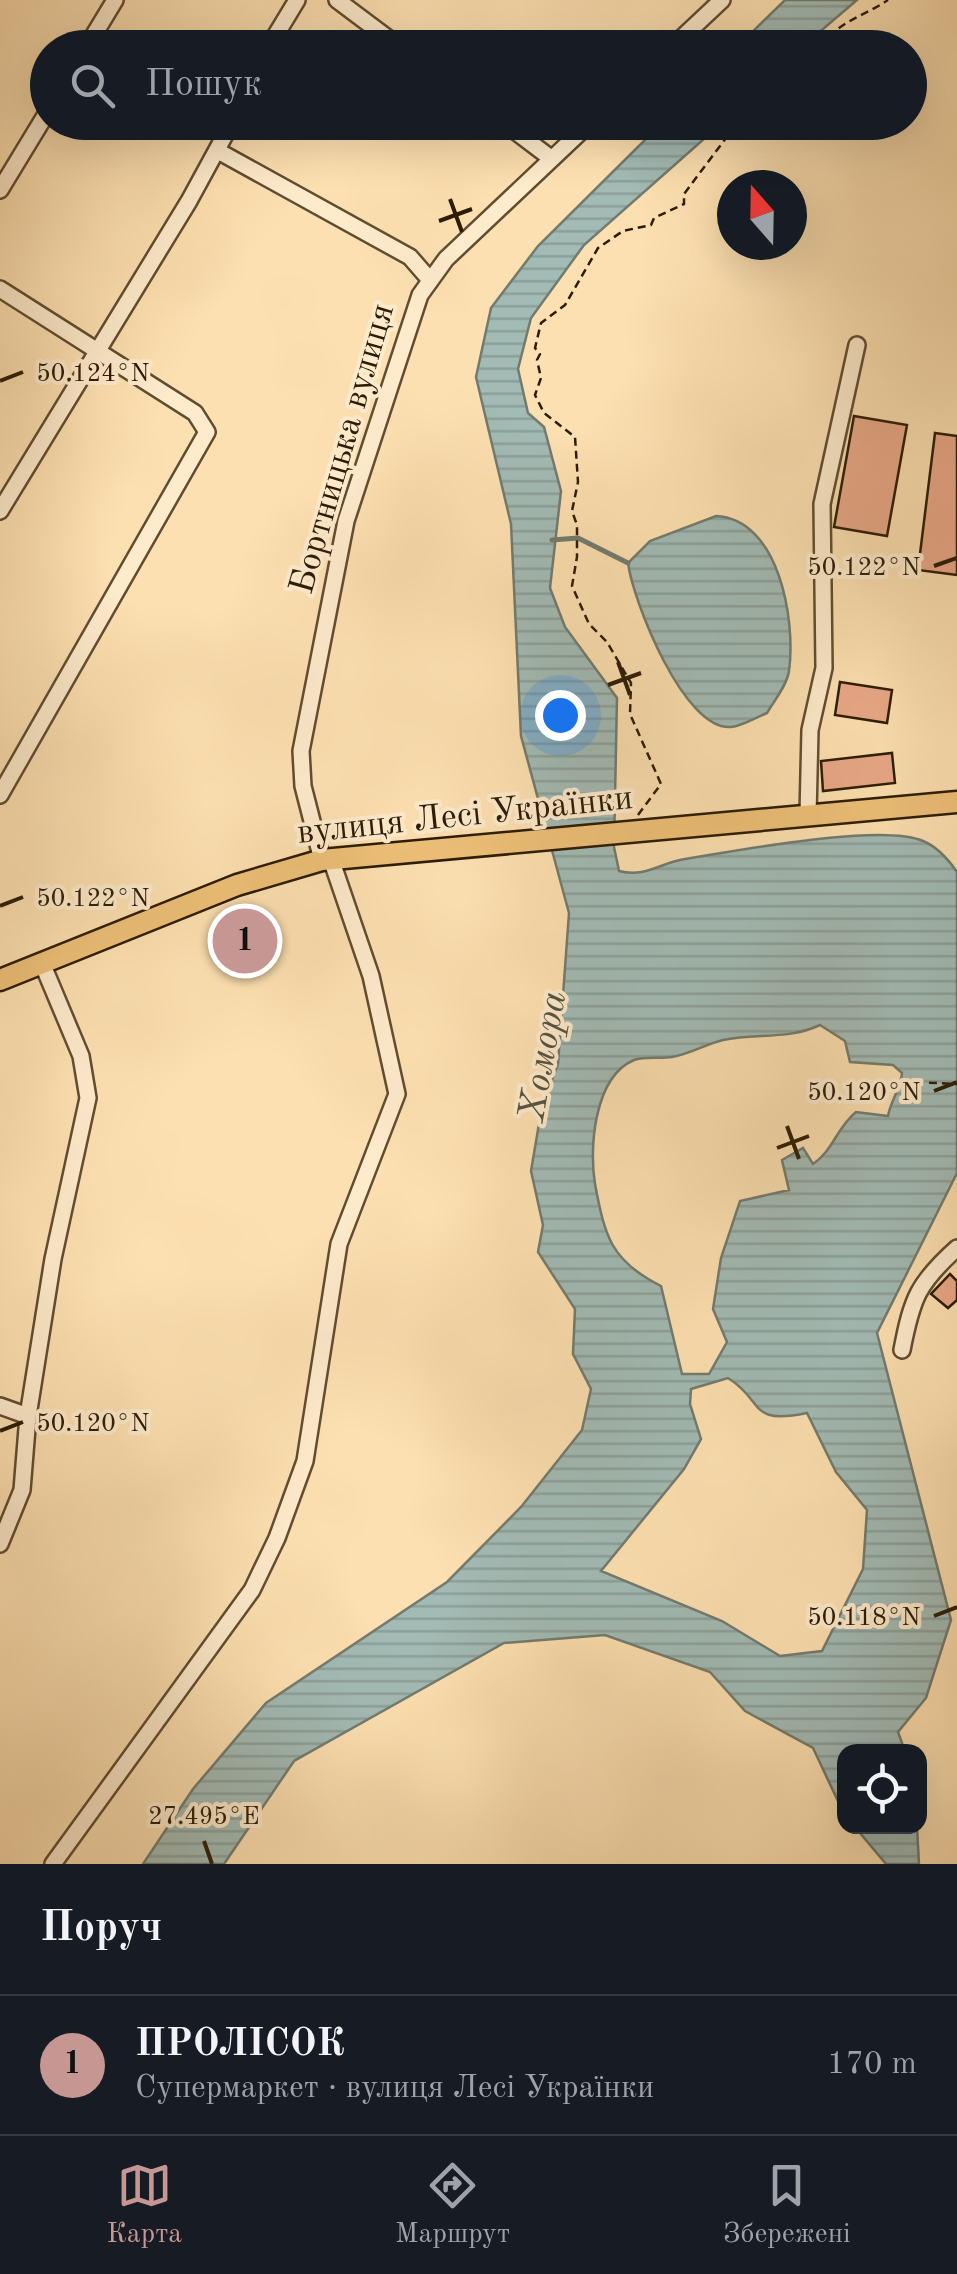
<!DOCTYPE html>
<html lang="uk">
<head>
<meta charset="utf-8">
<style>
	body { margin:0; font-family:"Old Standard TT",serif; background:#20242c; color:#f1f3f6 }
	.controls { position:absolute; right:30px; bottom:30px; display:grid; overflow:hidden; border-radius:20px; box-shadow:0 10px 40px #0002 }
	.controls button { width:90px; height:90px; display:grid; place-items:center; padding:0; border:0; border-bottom:2px solid #363941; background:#171b24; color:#f1f3f6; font:50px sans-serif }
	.compass { position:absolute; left:717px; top:170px; width:90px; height:90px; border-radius:50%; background:#171b24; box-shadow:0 10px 40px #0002; rotate:340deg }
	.you { position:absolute; left:560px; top:715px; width:35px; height:35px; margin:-25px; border:8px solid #fff; border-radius:50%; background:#1a73e8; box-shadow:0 0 0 15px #1a73e833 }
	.badge { display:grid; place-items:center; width:65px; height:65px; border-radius:50%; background:#c59692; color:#111; font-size:32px; font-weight:700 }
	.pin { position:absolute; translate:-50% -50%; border:5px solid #fff; box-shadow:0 2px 10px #0006 }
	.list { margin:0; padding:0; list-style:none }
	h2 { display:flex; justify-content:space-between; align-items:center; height:130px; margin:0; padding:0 40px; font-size:42px }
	h2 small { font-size:32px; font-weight:400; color:#9ea1a6 }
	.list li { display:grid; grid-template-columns:65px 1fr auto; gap:30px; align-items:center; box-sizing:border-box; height:140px; padding:0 40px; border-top:2px solid #363941 }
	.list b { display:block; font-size:38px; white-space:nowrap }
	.list p { margin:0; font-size:32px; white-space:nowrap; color:#9ea1a6 }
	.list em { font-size:32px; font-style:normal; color:#9ea1a6 }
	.icon { flex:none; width:55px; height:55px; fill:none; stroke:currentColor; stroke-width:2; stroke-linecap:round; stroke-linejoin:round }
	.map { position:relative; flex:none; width:957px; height:1864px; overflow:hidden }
	.search { position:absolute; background:#171b24; box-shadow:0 10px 40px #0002; left:30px; right:30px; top:30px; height:110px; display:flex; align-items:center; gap:25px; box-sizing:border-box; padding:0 35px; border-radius:55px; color:#9ea1a6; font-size:38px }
	.sheet { height:270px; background:#171b24 }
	nav { display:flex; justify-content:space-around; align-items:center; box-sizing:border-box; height:140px; border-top:2px solid #363941; background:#171b24; font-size:28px; color:#9ea1a6 }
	nav a { display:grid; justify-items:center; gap:5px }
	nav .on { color:#c59692 }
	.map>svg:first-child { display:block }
	.water { fill:url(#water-rules); stroke:#737b6f; stroke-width:2.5; fill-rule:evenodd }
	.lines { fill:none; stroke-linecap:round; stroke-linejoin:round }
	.stream { stroke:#737b6f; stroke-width:5 }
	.building { fill:#e9a888; stroke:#2c1c05; stroke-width:2.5 }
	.minor-casing { stroke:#604d30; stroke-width:20 }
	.major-casing { stroke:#2c1c05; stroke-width:25 }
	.path { stroke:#2c1c05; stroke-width:2.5; stroke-dasharray:8 5; stroke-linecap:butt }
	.minor { stroke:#feebcc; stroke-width:15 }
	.major { stroke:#eec078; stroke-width:20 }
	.ticks { fill:none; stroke:#2c1c05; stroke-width:4 }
	.labels { text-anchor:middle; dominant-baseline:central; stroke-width:8; stroke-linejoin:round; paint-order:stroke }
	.street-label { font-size:35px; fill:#2c1c05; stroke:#feebcc }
	.water-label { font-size:38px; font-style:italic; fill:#555443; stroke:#feebcc }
	.ticks-label { font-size:25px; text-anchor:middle; fill:#2c1c05; stroke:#feebcc; stroke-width:8; stroke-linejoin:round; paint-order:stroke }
</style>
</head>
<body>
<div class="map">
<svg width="957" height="1864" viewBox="0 0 957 1864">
	<defs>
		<pattern id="water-rules" width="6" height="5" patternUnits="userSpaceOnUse" patternTransform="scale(2.5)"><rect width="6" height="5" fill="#a2bbb5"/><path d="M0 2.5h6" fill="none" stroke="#8ca09a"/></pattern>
	</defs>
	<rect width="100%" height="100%" fill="#fde0b1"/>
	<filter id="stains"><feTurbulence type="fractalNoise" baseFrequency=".002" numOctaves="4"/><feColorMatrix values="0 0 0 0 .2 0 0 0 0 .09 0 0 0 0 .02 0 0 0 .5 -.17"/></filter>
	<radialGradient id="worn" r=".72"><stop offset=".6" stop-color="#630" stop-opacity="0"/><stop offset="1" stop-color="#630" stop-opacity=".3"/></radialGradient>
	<!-- water -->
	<path class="water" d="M785,0H857L802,47H737Z
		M662,123H722L584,245L531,318L518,369L528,413L544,427L561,491L550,588L565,627L617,698L614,847L619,871C646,878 659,863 685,859C737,851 880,823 923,841C938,847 948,859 957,872V1173L877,1333L951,1620L926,1698L898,1732L905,1751L844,1752V1814L813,1748L745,1711L710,1672L605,1635L504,1643L294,1761L224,1864H143L193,1789L266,1703L447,1582L521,1507L582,1430L591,1389L573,1354L575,1309L538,1252L543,1225L531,1171L542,1106L558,1064L569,913L521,736L511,524L476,377L491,308L538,246ZM820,1025L845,1041L850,1062L893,1065L902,1073C901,1088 891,1100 888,1116L856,1112C837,1127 833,1151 813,1164L803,1148L782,1160L789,1190L740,1201L721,1258L713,1309L727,1342L709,1374H682L661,1286C611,1261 605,1237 595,1184C589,1148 594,1077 634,1060C645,1056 661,1059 672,1057C690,1054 706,1044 723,1040C758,1033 788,1040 820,1025ZM728,1378C766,1402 747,1425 807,1413L836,1472L867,1510L863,1569L822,1651L780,1656L722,1621L601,1571L684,1469L701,1439L690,1404L691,1389Z
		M716,516C779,519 796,620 789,671C787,685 774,701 767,713C757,717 742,726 731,727C684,731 633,601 628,563L650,541Z
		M855,1827H917L919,1864H886Z"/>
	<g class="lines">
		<!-- stream -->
		<path class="stream" d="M552,540L578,538L628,563"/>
	</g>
	<!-- building -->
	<path class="building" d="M854,416L907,425L887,536L834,527Z
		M935,433L957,436V575L918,570Z
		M840,682L892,690L887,723L835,715Z
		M892,753L895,783L823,791L821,761Z
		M950,1274L957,1281V1300L948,1308L931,1294Z"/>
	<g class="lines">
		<!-- minor casing -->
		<g class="minor-casing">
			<path id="minor" d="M337,0L401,48
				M86,48L115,0
				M268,48L297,0
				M671,48L722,0
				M503,122L552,159
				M218,151L410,257L430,280
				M0,190L48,111
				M0,289L195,413L207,432L0,795
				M0,511L189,201L232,122
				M808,815L810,730L824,668L822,504L857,345
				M322,860L303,786L301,751L346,521L420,295L446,259L591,122
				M902,1350C912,1298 918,1283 957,1248
				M0,1406L28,1416
				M0,1544L22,1490L28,1416L53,1259L88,1098L81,1056L42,963
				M53,1864L252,1590L277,1538L305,1461L339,1244L397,1094L371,976L331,859"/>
		</g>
		<!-- major casing -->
		<g class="major-casing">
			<path id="major" d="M0,980L237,885L322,860L957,802"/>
		</g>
		<!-- path -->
		<path class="path" d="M822,48C835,22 865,16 888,0
			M638,815L661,784L630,714L631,683L607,642L589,624L572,586L577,557V525L572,511L578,482L575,437L544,413L535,395L541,378L537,360L540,354L535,348L541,323L565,305L598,248L623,231L651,225L654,218L684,204V194L738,122
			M890,1081L957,1084"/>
		<!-- minor -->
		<use href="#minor" class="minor"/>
		<!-- major -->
		<use href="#major" class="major"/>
	</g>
	<!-- ticks -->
	<path class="ticks" d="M450,199L462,232M439,221L472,209M0,381L23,372M934,566L957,558M618,662L630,695M608,685L641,673M0,906L23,897M934,1091L957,1082M787,1126L799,1159M777,1148L809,1136M0,1431L23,1422M934,1616L957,1607M204,1841L212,1864"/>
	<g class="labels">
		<!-- street labels -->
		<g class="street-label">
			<text transform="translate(343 449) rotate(-74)">Бортницька вулиця</text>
			<text transform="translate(465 816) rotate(-6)">вулиця Лесі Українки</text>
		</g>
		<!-- water labels -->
		<g class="water-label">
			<text transform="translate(544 1057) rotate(-80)">Хомора</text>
		</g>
	</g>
	<g class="ticks-label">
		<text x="93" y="381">50.124°N</text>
		<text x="864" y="575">50.122°N</text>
		<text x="93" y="906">50.122°N</text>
		<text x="864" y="1100">50.120°N</text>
		<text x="93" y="1431">50.120°N</text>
		<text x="864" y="1625">50.118°N</text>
		<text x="204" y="1824">27.495°E</text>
	</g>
	<rect width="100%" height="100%" filter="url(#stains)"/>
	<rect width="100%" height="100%" fill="url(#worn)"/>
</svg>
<div class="controls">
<button><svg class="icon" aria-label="locate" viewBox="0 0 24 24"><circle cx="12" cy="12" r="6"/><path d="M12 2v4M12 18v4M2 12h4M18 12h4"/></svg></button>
</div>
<svg class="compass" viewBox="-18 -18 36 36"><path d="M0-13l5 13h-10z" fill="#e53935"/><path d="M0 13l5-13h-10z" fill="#9ea1a6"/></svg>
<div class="you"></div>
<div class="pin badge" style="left:245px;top:941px">1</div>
<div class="search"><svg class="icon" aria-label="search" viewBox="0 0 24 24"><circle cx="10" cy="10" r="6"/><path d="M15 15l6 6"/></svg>Пошук</div>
</div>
<section class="sheet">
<h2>Поруч<small></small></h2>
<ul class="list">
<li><span class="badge">1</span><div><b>ПРОЛІСОК</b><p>Супермаркет · вулиця Лесі Українки</p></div><em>170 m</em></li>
</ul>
</section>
<nav>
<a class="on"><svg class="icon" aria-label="map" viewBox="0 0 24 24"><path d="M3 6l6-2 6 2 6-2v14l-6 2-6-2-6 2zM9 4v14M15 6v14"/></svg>Карта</a>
<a><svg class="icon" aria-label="directions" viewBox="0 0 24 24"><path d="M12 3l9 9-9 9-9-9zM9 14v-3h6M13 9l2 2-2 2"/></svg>Маршрут</a>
<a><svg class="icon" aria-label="saved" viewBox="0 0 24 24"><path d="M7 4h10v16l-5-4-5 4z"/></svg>Збережені</a>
</nav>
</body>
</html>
